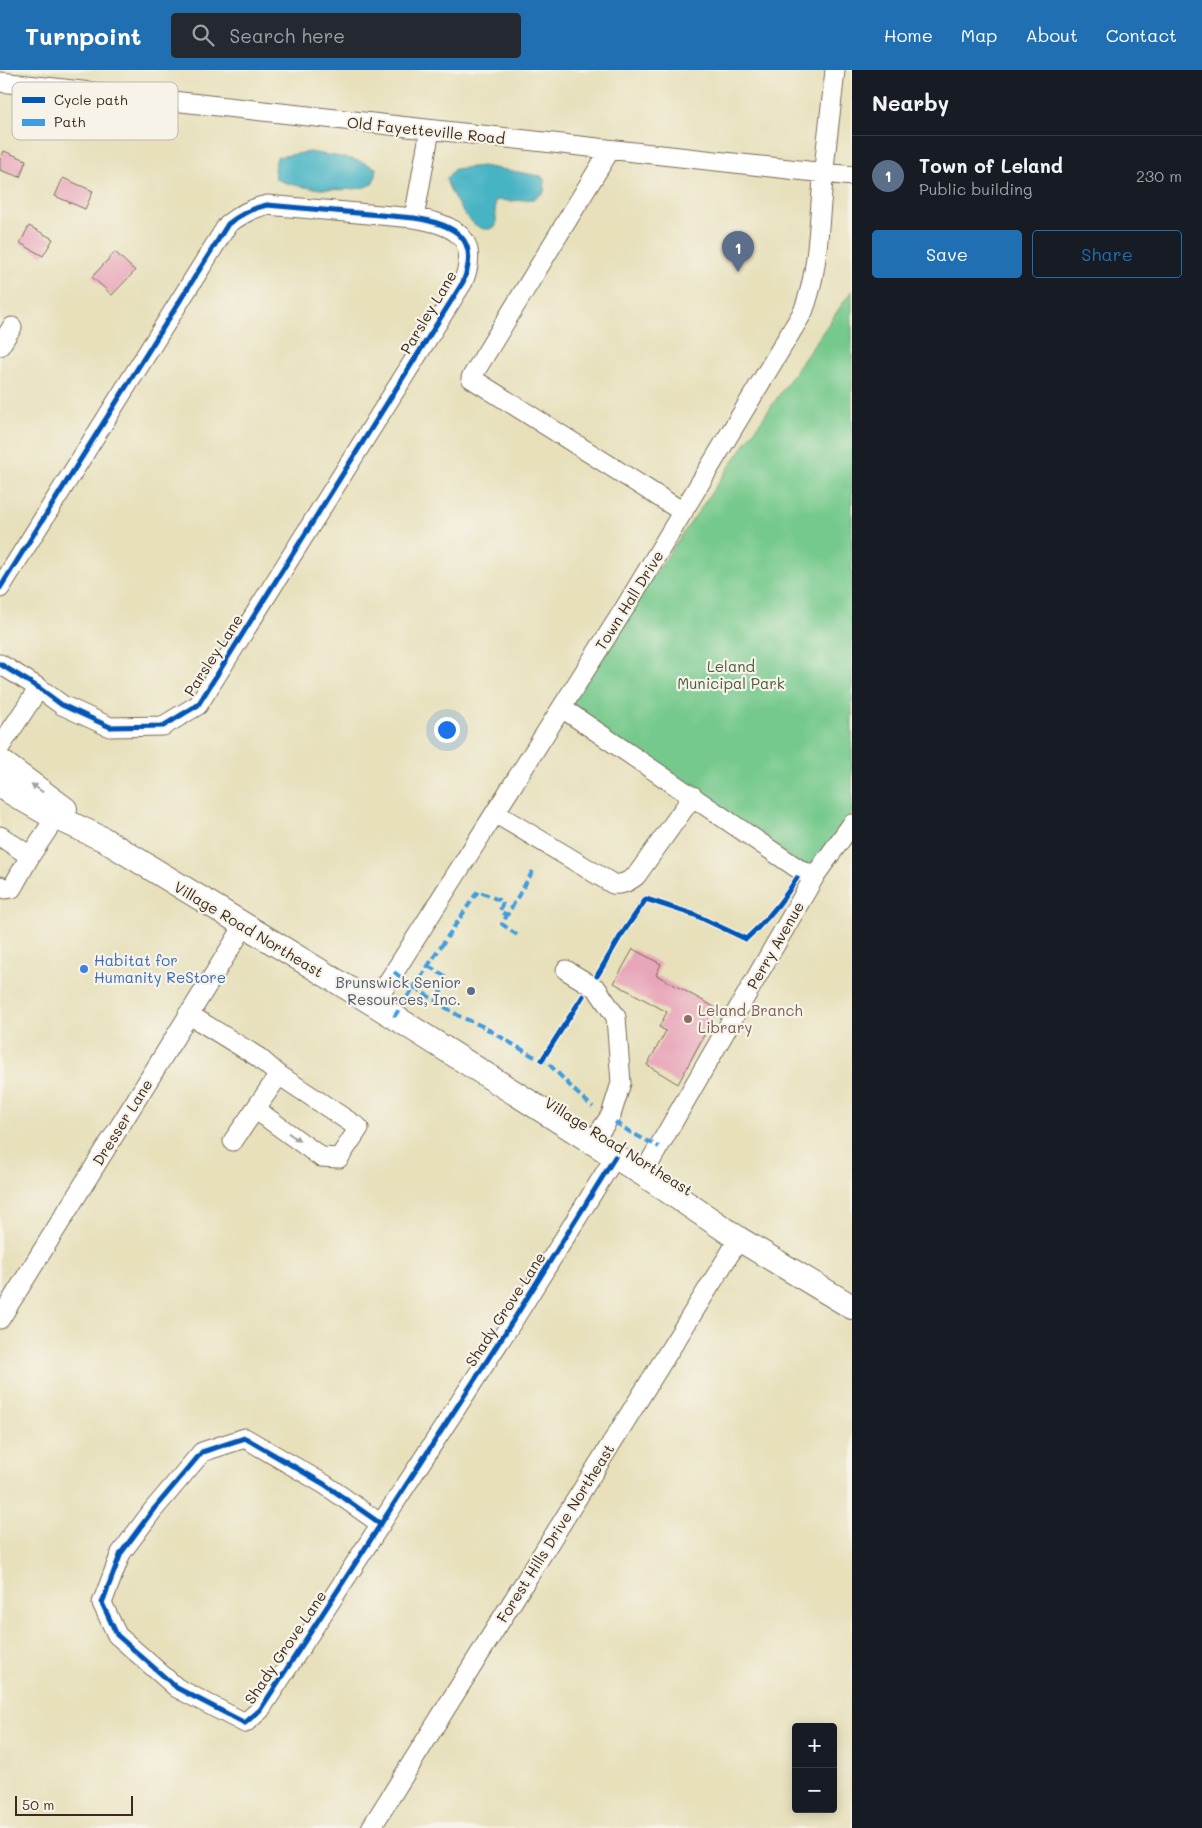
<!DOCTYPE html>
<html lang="en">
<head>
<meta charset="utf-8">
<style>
	body { margin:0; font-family:Mali,sans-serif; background:#242831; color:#f1f3f6 }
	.controls { position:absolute; right:15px; bottom:15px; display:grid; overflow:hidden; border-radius:5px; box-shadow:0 2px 12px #0003 }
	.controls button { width:45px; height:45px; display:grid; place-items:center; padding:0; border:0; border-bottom:1px solid #363941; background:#171b24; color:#f1f3f6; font:25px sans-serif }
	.scale { position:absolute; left:15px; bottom:12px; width:118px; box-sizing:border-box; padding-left:5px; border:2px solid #3b2a1e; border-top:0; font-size:14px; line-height:18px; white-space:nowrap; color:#3b2a1e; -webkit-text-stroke:4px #f7f3e8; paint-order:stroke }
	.you { position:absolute; left:446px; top:659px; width:18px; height:18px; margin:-12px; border:4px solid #fff; border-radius:50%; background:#1a73e8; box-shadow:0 0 0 8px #1a73e833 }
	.badge { display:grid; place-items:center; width:32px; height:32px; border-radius:50%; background:#1f6fb2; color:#fff; font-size:16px; font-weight:700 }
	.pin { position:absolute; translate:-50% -41px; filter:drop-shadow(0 1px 2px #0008) }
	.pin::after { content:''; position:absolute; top:26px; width:18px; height:15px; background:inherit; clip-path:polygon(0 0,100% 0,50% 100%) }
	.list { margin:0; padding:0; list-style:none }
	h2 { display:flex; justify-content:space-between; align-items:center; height:65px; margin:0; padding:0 20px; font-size:21px }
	h2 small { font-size:16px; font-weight:400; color:#9ea1a6 }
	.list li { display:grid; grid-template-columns:32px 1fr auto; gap:15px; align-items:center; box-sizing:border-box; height:80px; padding:0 20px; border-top:1px solid #363941 }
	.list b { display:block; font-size:19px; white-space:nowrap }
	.list p { margin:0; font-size:16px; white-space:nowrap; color:#9ea1a6 }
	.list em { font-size:16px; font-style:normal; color:#9ea1a6 }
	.actions { display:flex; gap:10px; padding:15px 20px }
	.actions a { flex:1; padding:11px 0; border:1px solid #1f6fb2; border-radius:5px; text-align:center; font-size:18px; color:#1f6fb2 }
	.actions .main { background:#1f6fb2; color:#fff }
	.icon { flex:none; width:28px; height:28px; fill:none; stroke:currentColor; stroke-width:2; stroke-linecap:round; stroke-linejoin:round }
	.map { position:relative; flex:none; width:852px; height:1758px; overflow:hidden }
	header { display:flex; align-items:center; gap:30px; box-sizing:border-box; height:70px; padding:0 25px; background:#1f6fb2; color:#fff }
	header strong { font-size:24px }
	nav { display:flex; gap:28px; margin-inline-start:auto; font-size:18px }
	.search { width:350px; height:45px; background:#242831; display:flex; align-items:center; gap:12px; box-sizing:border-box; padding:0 18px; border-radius:5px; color:#9ea1a6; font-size:19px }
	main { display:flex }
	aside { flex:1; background:#171b24 }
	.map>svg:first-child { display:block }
	.green { fill:#75c98c; stroke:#587a55 }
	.water { fill:#47b4c4; stroke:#416f71 }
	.building { fill:#e8a6ba }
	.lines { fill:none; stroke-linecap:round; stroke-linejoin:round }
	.minor-casing { stroke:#776a55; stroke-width:21 }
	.major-casing { stroke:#776a55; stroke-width:26 }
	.minor { stroke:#fff; stroke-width:19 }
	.major { stroke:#fff; stroke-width:24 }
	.quiet { stroke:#3f9ce0; stroke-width:4; stroke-dasharray:8 4; stroke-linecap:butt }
	.cycleway-casing { stroke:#f7f3e8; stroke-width:8 }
	.cycleway { stroke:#0057b8; stroke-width:5 }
	.oneway { fill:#a79f9a }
	.shop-dot { fill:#3f7fe0; stroke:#f7f3e8; stroke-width:2 }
	.service-dot { fill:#5c6f8a; stroke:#f7f3e8; stroke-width:2 }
	.education-dot { fill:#8d6e63; stroke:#f7f3e8; stroke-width:2 }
	.labels { text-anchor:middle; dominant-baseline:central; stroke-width:4.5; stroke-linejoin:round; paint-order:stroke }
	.street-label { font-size:15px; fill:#3b2a1e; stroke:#f7f3e8 }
	.park-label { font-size:15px; fill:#4c5a3f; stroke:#f7f3e8 }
	.shop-label { font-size:15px; fill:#366cbe; stroke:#f7f3e8; text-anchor:start }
	.service-label { font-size:15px; fill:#4e5e75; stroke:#f7f3e8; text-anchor:end }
	.education-label { font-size:15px; fill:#785e54; stroke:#f7f3e8; text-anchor:start }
	.key { fill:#f7f3e8; stroke:#bfb7ab; stroke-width:1 }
	.key-label { font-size:14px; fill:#3b2a1e }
</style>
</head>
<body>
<header>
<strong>Turnpoint</strong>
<div class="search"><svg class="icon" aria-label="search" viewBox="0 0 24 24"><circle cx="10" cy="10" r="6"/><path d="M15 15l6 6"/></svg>Search here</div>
<nav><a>Home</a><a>Map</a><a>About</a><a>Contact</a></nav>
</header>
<main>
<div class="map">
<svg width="852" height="1758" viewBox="0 0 852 1758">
	<rect width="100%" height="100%" fill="#f7f3e8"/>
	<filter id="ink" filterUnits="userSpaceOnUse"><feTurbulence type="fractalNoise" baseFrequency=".02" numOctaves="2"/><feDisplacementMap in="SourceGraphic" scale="10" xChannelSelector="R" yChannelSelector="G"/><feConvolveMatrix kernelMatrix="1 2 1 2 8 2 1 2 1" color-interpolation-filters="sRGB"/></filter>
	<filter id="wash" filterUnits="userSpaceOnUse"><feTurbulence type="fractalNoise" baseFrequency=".0096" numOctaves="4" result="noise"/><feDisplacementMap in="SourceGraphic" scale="20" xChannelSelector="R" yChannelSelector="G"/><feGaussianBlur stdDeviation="1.12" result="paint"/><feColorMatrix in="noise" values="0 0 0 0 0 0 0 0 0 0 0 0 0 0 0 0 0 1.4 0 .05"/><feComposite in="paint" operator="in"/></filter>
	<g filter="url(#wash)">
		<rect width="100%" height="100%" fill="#e7e0bb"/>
		<!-- green -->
		<path class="green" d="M852,220V742L816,804L562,638Z"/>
		<!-- water -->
		<path class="water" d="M309,82C332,86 355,87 376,98V106L371,115C349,124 297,119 276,109L274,99L277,87Z
			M482,96L541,106L545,111L544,122L533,129L511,131L496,130C494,139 497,147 496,156C495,157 490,159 489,159C470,162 450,123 446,109L454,99Z"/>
		<g id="blocks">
			<!-- building -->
			<path class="building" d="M4,81L26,90L20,107L0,100V90Z
				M63,108L93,121L85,139L55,126Z
				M29,156L53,169L43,186L20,173Z
				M115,182L135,201L112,225L92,207Z
				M633,879L661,894L656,905L718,939L678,1014L647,995L666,961L659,957L667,942L614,913Z"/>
		</g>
	</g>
	<g filter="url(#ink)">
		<use href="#blocks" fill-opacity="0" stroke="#776a55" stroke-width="1"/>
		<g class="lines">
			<!-- minor casing -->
			<g class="minor-casing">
				<path id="minor" d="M0,12L852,106
					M610,80L471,308L683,442
					M414,148L430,60
					M0,276L12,257
					M0,518L228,154C241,144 252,138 267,135L414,148C454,154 481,168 463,212L198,635L163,656L110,657L62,635L39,618L0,594
					M562,638L803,802L816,804
					M0,677L39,618
					M495,743L613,814C622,815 628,812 636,806L693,726
					M0,766L30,786L56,747
					M0,816L6,819L12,818L30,786
					M566,900L597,919L616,947L621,1013L611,1045L592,1073
					M374,934L626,536L803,242C818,204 818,162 822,122C825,81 831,41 835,0
					M188,944L258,987L279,1005L233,1071
					M255,1039L321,1087L339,1088L359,1058L279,1005
					M643,1104L816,804L852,754
					M0,1249L244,856
					M381,1454L324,1414L245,1368L202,1382L153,1440L121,1483L102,1533L117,1565L177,1618L245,1653L260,1640L514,1249L615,1087
					M371,1758L739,1169"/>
			</g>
			<!-- major casing -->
			<g class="major-casing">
				<path id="major" d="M0,691L65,739
					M0,716L45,742L103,769L374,934L643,1104L739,1169L852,1237"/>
			</g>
			<!-- minor -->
			<use href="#minor" class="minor"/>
			<!-- major -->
			<use href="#major" class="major"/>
			<!-- quiet -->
			<path class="quiet" d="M517,865L502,854L534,799
				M428,896L447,907L436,932
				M394,902L414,917L478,821L503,832L500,841L507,845
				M394,947L414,917L459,946L482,956L533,986L547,992L577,1023L593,1037
				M615,1052L630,1062L659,1077"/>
			<!-- cycleway casing -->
			<g class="cycleway-casing">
				<path id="cycleway" d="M0,518L228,154C241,144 252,138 267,135L414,148C454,154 481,168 463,212L198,635L163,656L110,657L62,635L39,618L0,594
					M597,906L620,867L646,829L695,845L746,869C766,851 783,831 797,808
					M542,990L583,926
					M381,1454L324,1414L245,1368L202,1382L153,1440L121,1483L102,1533L117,1565L177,1618L245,1653L260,1640L514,1249L615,1087"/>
			</g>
			<!-- cycleway -->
			<use href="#cycleway" class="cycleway"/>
		</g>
		<!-- one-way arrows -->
		<defs><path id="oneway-solid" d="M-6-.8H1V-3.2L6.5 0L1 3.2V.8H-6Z" transform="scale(1.25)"/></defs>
		<g class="oneway">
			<use href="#oneway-solid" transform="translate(37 718) rotate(-144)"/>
			<use href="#oneway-solid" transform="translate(294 1067) rotate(36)"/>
		</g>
	</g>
	<!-- markers -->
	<circle class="shop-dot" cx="84" cy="899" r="5"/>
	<circle class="service-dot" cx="471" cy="921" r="5"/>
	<circle class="education-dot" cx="688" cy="949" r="5"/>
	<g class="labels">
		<!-- street labels -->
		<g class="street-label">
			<text transform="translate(426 60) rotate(6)">Old Fayetteville Road</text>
			<text transform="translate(428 242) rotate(-59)">Parsley Lane</text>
			<text transform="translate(629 530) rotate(-58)">Town Hall Drive</text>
			<text transform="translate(213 585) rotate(-57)">Parsley Lane</text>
			<text transform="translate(249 859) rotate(31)">Village Road Northeast</text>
			<text transform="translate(775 875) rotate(-60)">Perry Avenue</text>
			<text transform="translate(122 1052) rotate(-58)">Dresser Lane</text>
			<text transform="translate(619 1076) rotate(32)">Village Road Northeast</text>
			<text transform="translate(505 1239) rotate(-57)">Shady Grove Lane</text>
			<text transform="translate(555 1463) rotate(-58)">Forest Hills Drive Northeast</text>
			<text transform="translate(285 1577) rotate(-56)">Shady Grove Lane</text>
		</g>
		<!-- park labels -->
		<g class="park-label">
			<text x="731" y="596">Leland<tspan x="731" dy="17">Municipal Park</tspan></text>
		</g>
		<!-- shop labels -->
		<g class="shop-label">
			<text x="94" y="890">Habitat for<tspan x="94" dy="17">Humanity ReStore</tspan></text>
		</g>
		<!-- service labels -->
		<g class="service-label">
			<text x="461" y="912">Brunswick Senior<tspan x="461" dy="17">Resources, Inc.</tspan></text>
		</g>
		<!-- education labels -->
		<g class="education-label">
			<text x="698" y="940">Leland Branch<tspan x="698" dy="17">Library</tspan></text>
		</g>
	</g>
	<!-- legend -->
	<rect x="12" y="12" width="166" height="58" rx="8" class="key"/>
	<rect x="22" y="27" width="23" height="6" fill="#0057b8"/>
	<rect x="22" y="49" width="23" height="7" fill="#3f9ce0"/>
	<g class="key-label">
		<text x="54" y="35">Cycle path</text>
		<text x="54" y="57">Path</text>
	</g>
</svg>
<div class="controls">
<button>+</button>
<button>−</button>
</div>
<div class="scale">50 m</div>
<div class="you"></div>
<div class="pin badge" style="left:738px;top:202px;background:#5c6f8a">1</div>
</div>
<aside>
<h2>Nearby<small></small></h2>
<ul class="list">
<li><span class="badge" style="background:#5c6f8a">1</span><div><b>Town of Leland</b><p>Public building</p></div><em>230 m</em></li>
</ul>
<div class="actions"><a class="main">Save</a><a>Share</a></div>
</aside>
</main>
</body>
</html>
